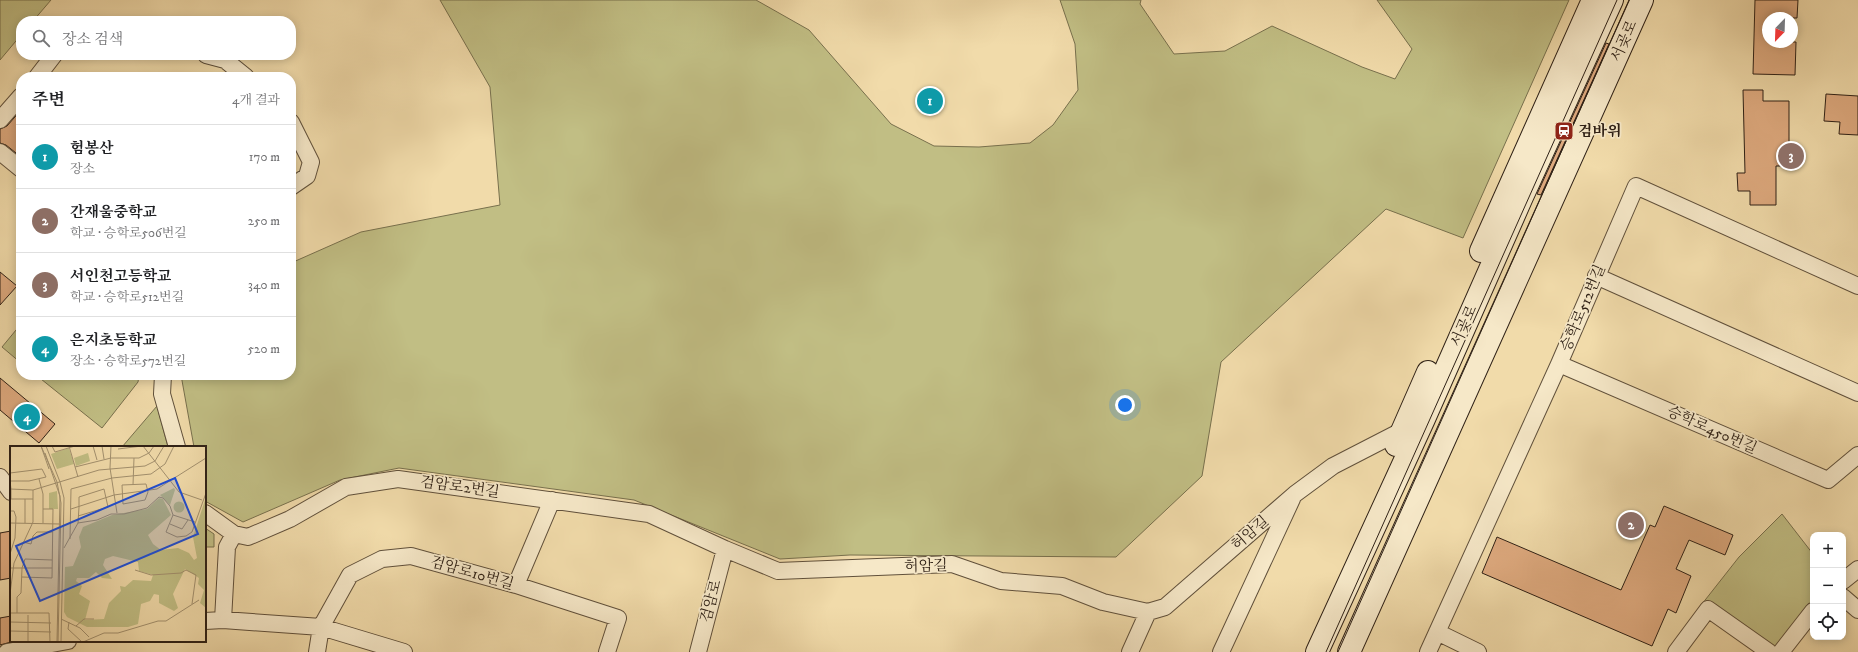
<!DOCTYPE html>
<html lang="ko">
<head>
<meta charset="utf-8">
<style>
	body { margin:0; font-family:"IM FELL DW Pica","Noto Serif KR",serif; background:#f2f2f2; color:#202124 }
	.controls { position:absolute; right:12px; bottom:12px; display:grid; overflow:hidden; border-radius:8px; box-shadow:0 2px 10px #0003 }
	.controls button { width:36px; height:36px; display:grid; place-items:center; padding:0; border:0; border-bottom:1px solid #e0e0e0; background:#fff; color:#202124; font:20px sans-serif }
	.compass { position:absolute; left:1762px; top:12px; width:36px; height:36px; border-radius:50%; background:#fff; box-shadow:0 2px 10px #0003; rotate:203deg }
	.you { position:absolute; left:1125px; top:405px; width:14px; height:14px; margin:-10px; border:3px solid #fff; border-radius:50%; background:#1a73e8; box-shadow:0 0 0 6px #1a73e833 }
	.badge { display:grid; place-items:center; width:26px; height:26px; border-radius:50%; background:#1a73e8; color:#fff; font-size:13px; font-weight:700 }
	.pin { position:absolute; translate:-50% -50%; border:2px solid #fff; box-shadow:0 1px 4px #0006 }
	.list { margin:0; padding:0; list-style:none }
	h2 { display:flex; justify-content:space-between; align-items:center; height:52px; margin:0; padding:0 16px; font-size:17px }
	h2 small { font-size:13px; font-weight:400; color:#757577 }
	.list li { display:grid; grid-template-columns:26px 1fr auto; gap:12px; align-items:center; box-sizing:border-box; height:64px; padding:0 16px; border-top:1px solid #e0e0e0 }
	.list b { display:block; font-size:15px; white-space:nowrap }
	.list p { margin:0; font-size:13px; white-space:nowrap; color:#757577 }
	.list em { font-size:13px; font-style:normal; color:#757577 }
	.icon { flex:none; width:22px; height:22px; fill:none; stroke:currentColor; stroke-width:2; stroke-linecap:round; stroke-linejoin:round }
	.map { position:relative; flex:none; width:1858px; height:652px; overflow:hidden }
	.search { position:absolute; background:#fff; box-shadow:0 2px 10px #0003; left:16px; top:16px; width:280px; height:44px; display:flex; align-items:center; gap:10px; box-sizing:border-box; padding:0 14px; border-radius:16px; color:#757577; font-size:15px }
	.panel { position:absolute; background:#fff; box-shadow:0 2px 10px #0003; left:16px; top:72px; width:280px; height:308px; border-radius:16px }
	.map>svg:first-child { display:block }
	.green { fill:#c1be84; stroke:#78704d }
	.building { fill:#deaa7f; stroke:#2f2116 }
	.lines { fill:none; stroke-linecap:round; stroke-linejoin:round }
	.minor-casing { stroke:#60503b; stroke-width:18 }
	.secondary-casing { stroke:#2f2116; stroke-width:24 }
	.minor { stroke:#f6e8c8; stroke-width:16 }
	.secondary { stroke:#f6e8c8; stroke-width:22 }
	.tram { stroke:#2f2116; stroke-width:1 }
	.labels { text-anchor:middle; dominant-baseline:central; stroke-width:3.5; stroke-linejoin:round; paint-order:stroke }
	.street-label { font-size:15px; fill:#2f2116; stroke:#f6e8c8 }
	.poi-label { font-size:15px; font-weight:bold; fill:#2f2116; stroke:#f6e8c8; text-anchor:start }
	.inset-road { fill:none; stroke:#a3916f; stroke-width:1 }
	.view { fill:#1d4ed8; fill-opacity:0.15; stroke:#1d4ed8; stroke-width:2 }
	.inset-edge { fill:none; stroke:#2f2116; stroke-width:2 }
</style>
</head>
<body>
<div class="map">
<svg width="1858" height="652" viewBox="0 0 1858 652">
	<rect width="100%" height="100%" fill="#f1dbaa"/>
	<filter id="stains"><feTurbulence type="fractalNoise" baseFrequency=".005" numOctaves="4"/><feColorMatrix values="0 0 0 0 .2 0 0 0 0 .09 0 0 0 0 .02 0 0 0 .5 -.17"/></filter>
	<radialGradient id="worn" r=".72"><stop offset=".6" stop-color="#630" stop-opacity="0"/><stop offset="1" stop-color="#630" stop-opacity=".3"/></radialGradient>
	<!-- green -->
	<path class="green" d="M0,0H51L33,21H21V35L0,60Z
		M440,0H756L809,30L891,124L934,146L979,147L1030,143L1053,125L1078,90L1075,44L1060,0H1141L1140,4L1174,54L1225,51L1272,26L1362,67L1395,79L1412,49L1377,0H1569L1463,238L1386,209L1221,362L1202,476L1116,557L850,555L780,559L634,500L399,468L340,480L243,522L205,501V447H194L181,375H291V263L361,232L500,205L490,87Z
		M21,324V363L2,347Z
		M36,375H139L138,382L102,428Z
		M157,406L168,447H122Z
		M1782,514L1813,554V608L1779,652L1702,604L1739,557Z
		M205,528L214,534V547H205Z"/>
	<!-- building -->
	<path class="building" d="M1755,0H1798L1797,18H1768V42H1796L1795,75L1753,74Z
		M1606,43L1609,44L1541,195L1537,194Z
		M1743,90H1763V101H1789V166H1776V205H1750V191H1738L1737,173H1745Z
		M1826,94L1858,96V135L1839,134L1840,122L1824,121Z
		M21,110V157L6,145L0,143V129L7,126Z
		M0,272L17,286L0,305Z
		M0,378L55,424L39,443L0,410Z
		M1664,506L1733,535L1725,555L1689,540L1676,569L1691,576L1676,613L1668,609L1652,646L1482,573L1497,537L1621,590L1650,525L1655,527Z
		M11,531V578L0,580V533Z
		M11,616V642L0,645V618Z"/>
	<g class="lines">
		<!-- minor casing -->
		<g class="minor-casing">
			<path id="minor" d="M206,55L225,60L246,77
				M37,77L54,55
				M0,120L21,96
				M291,122L311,162L307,176L291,187
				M0,152L21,169
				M1596,276L1858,393
				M1559,364L1828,480L1858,455
				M163,375L162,394L177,447
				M0,477L11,492
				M205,513L234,534L248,537L290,519L346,487L398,479L649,514L725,549L778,571L952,564L1001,581L1062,586L1103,602L1148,612L1165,607L1295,494L1333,466L1403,430
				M1843,581L1858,569
				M516,585L552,500
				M1843,597L1858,610
				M223,620L227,547L234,534
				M205,621L223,620L321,627L404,652
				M1437,632L1478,652
				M7,652L68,641
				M317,652L321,627L350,575L382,559L411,556L516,585L618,618L607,652
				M698,652L725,549
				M1130,652L1148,612
				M1221,652L1292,499
				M1428,652L1559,364L1636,186L1858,286
				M1676,652L1708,609L1769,652
				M1781,652L1813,611"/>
		</g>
		<!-- secondary casing -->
		<g class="secondary-casing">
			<path id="secondary" d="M1481,251L1593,0
				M1396,445L1428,372
				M1317,652L1424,419L1522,197L1612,0
				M1349,652L1642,0"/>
		</g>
		<!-- minor -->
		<use href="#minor" class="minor"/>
		<!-- secondary -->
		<use href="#secondary" class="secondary"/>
		<!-- tram -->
		<path class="tram" d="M1326,652L1617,0
			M1338,652L1629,0"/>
	</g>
	<!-- icons -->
	<defs>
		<g id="station-square" transform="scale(1)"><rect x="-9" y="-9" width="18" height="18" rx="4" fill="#8f2418" stroke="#f6e8c8"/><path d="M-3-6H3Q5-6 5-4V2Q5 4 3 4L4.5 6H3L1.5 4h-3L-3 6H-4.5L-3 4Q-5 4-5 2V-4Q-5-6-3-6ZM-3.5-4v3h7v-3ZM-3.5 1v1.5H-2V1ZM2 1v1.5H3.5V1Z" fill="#fff"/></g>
	</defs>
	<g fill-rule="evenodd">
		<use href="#station-square" x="1564" y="131"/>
	</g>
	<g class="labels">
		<!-- street labels -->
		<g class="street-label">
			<text transform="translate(1624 41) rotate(-66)">서곶로</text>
			<text transform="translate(1583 308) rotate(-67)">승학로512번길</text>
			<text transform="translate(1464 326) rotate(-66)">서곶로</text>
			<text transform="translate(1712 430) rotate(24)">승학로450번길</text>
			<text transform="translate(460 487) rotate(8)">검암로2번길</text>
			<text transform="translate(1250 533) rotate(-41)">허암길</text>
			<text transform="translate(926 566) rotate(-1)">허암길</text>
			<text transform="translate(472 573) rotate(16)">검암로10번길</text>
			<text transform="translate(711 601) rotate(-75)">검암로</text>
		</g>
		<!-- poi labels -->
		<g class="poi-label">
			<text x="1578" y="131">검바위</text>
		</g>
	</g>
	<!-- overview -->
	<g transform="translate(10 446)">
		<rect width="196" height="196" fill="#f1dbaa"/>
		<path d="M59,2L64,18L47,23L41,8ZM78,7L80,15L66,20L64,12ZM164,42L165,44L160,59L150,49ZM47,45L48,63H39V47ZM196,51V162L190,157L194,144L188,138L189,132L175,123L163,148L168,162L164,165L149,157V149L144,148L140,155L131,158L128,178L118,181H77L57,171L54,166L55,121L63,120L71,101L69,91L73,81L102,69L137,63L149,52L153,53L161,69L138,89L143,98L151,104L168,102L179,107L184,114L187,112L183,91ZM103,110L128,116L129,125L143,129L141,135L123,134L115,141L110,140L111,145L99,157L94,173L75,174L80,155L69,148L72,140L66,135L67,132H79L86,126L92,132L102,133L93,119L95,113ZM163.5 61a5.5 5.5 0 1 1 11 0a5.5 5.5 0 1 1-11 0Z" fill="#c1be84" fill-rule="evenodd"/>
		<path class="inset-road" d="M31,0L39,23M31,0L47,36L51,57L48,196M36,0L50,36L54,52L51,196M42,0L45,6L65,0M59,0L68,31M83,0L87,14M92,0L94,13M101,0L100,22L107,67M133,0L169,46L192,54M108,3L132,0M35,7L50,50L47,196M65,21L101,12H129L139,7L144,0M0,35H19L36,31L32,23L0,27V35L1,43V53M136,38L138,46L135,54L113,58L112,39ZM123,39L124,12M0,43L23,44L89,24L135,20L145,15L154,0M1,53H23M61,63L104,49L147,43L196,12M0,65H4L6,71L5,92L0,108M163,69L185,76M0,77L50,78M15,77V53M33,77V63M68,77L87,74L101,68H114L137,62L149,51L153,52L160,60L163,69L156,86L167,91L176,90L182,86L196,47M160,78L172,83L178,74M60,93L61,43L102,32L141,28L155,18L164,0M13,96L21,98L23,90L27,86H43M54,102L68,77L69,61V51L94,43L98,61L68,70M0,122H42M125,124L141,129L171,127L176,124L186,129L182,158M12,131L42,132L43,63H33V48L29,33M0,148L4,117L23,76V44M0,167H39L40,196M7,167V151L11,147L12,122L15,113L42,114M51,173L70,182L79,191M0,176L41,177M59,176L58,183L72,196M66,180L74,173H84M0,185L41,186M18,196V169M73,196L94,187H108L148,175H156L189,154"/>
		<path class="view" d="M165,32L188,88L30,155L6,100Z"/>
		<rect width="196" height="196" class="inset-edge"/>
	</g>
	<rect width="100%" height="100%" filter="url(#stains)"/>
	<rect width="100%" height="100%" fill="url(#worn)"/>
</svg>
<div class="controls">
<button>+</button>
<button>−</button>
<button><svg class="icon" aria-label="locate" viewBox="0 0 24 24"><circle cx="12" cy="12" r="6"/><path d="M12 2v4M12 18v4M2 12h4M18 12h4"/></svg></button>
</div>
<svg class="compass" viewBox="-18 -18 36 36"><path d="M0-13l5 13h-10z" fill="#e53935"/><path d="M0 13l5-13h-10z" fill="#757577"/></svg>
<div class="you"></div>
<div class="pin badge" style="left:930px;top:101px;background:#0f9aa8">1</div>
<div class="pin badge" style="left:1631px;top:525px;background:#8d6e63">2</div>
<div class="pin badge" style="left:1791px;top:156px;background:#8d6e63">3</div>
<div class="pin badge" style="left:27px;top:417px;background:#0f9aa8">4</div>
<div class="search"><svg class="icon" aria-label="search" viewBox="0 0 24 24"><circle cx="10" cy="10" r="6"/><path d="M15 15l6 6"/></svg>장소 검색</div>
<section class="panel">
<h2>주변<small>4개 결과</small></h2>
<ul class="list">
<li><span class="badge" style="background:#0f9aa8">1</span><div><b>험봉산</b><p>장소</p></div><em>170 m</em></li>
<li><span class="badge" style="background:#8d6e63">2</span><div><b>간재울중학교</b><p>학교 · 승학로506번길</p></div><em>250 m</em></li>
<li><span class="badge" style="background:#8d6e63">3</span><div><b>서인천고등학교</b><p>학교 · 승학로512번길</p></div><em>340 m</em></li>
<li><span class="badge" style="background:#0f9aa8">4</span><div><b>은지초등학교</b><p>장소 · 승학로572번길</p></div><em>520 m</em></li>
</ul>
</section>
</div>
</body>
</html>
